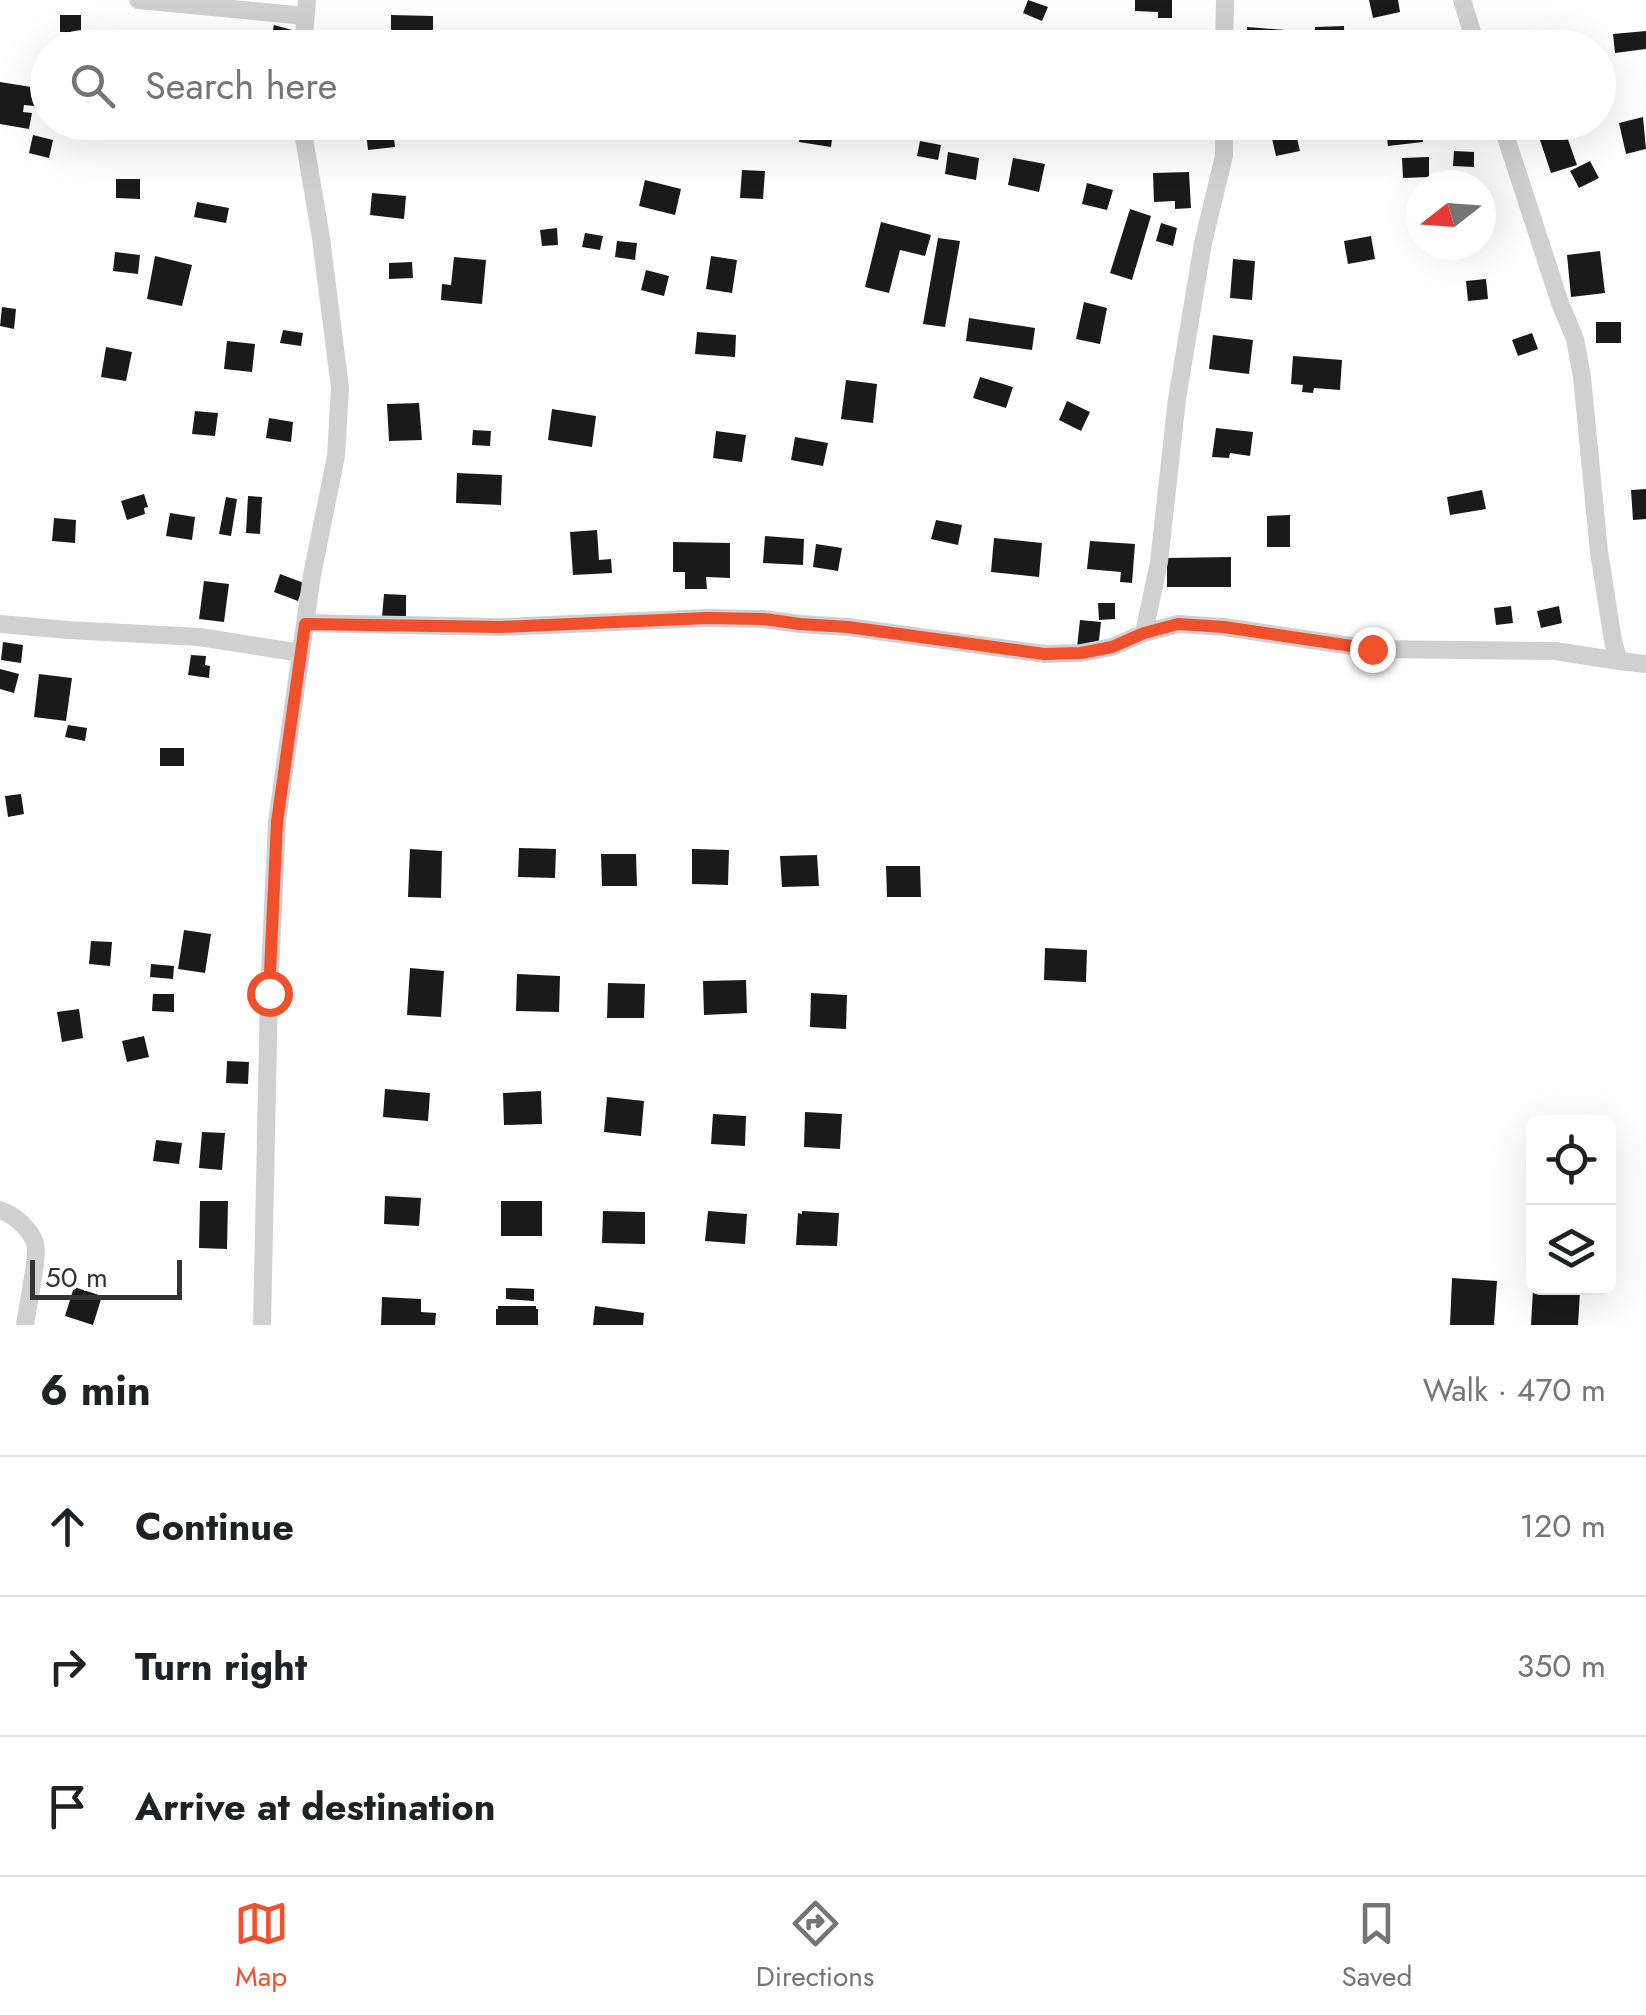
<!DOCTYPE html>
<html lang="en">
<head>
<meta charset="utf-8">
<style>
	body { margin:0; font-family:Jost,sans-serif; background:#f6f6f6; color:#202124 }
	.controls { position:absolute; right:30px; bottom:30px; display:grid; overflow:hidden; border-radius:15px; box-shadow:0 10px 40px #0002 }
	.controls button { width:90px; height:90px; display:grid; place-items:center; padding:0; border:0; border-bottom:2px solid #e0e0e0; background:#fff; color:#202124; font:50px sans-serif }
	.compass { position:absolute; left:1406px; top:170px; width:90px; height:90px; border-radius:50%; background:#fff; box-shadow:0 10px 40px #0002; rotate:253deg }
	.scale { position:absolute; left:30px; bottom:25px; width:152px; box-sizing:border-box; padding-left:10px; border:5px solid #333; border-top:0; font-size:28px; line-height:35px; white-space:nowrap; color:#333; -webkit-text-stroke:8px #fff; paint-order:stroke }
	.stop { position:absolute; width:30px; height:30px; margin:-22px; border:8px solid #f1502d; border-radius:50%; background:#fff }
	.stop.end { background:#f1502d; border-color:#fff; box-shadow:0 2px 10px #0008 }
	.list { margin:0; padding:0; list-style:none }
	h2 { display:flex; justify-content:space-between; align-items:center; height:130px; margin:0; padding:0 40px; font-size:42px }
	h2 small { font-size:32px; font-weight:400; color:#757577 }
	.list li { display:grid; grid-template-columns:65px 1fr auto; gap:30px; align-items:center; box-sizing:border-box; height:140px; padding:0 40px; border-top:2px solid #e0e0e0 }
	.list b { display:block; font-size:38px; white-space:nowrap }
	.list em { font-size:32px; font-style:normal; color:#757577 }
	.icon { flex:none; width:55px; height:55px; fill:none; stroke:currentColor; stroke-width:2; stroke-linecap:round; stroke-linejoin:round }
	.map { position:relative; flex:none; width:1646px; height:1325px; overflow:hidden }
	.search { position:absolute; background:#fff; box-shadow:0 10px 40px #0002; left:30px; right:30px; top:30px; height:110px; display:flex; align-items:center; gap:25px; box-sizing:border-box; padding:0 35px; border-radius:55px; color:#757577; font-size:38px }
	.sheet { height:550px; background:#fff }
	nav { display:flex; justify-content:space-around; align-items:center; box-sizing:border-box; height:140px; border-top:2px solid #e0e0e0; background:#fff; font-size:28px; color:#757577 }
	nav a { display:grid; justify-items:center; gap:5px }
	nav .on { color:#f1502d }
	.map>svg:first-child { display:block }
	.building { fill:#1a1a1a }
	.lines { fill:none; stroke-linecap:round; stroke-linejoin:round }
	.minor { stroke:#d0d0d0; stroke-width:18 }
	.route { stroke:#f1502d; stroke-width:12 }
</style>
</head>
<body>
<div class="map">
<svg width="1646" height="1325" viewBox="0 0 1646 1325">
	<rect width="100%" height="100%" fill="#fff"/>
	<!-- building -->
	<path class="building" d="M1028,0L1048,7L1042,21L1023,13Z
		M1135,0H1172V18H1158V12L1135,11Z
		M1369,0H1398L1400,12L1373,18Z
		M60,15H81V32H60Z
		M391,15L433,16V38L391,37Z
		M274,25L292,30L287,46L270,42Z
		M1344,26L1345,48H1315V27Z
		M1247,27L1298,31L1297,46L1246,42Z
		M1646,31V49L1615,53L1613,34Z
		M0,82L37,88L34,106L24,105L23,112L32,113L29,129L0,124Z
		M1643,117L1646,149L1626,154L1619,123Z
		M365,122H392L395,147L368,150Z
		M801,122L834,125L831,147L799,142Z
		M1385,122H1421L1423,142L1388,146Z
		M1294,125L1300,151L1276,156L1270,130Z
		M1565,131L1577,165L1551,173L1540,140Z
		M33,135L53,140L49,158L29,153Z
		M920,141L941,145L938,160L917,156Z
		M1454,151L1474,152V167L1453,166Z
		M948,152L979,158L976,180L945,174Z
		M1429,157V177L1403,178L1402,158Z
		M1013,158L1045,164L1039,192L1008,185Z
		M1590,161L1599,178L1579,188L1570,171Z
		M742,170L765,171L763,199L740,198Z
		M1189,172L1191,208L1175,209V201L1154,202L1153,173Z
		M116,179H140V199L116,198Z
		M645,180L681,189L675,215L639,206Z
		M1087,183L1113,190L1107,210L1082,204Z
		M372,193L406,196L404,219L370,215Z
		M197,202L229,208L226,223L194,217Z
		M1130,209L1151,216L1132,280L1110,273Z
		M881,222L931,235L925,256L900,250L889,293L865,287Z
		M1161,223L1177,228L1173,246L1156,241Z
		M557,228L558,245L542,246L540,230Z
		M585,233L603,236L600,250L582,247Z
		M1371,236L1375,259L1348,264L1344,241Z
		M938,238L960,241L945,327L923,324Z
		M617,241L637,243L635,260L615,257Z
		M1600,251L1605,293L1571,297L1567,255Z
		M115,252L140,255L138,274L113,271Z
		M155,256L192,265L182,306L147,299Z
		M711,256L737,260L732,293L706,289Z
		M454,257L486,260L482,304L441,300L442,284L451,285Z
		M1233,259L1255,261L1252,300L1230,298Z
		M412,262L413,278L389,279V263Z
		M646,270L669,276L664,296L641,290Z
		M1486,279L1488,299L1468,301L1466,281Z
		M1084,302L1107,308L1100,344L1076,339Z
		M2,307L16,309L14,329L0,326Z
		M969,318L1035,328L1032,350L966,341Z
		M1596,322H1621V343H1596Z
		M283,330L303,333L301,346L280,343Z
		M697,332L736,335L735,357L695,354Z
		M1532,333L1538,349L1518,356L1512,340Z
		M1213,335L1253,340L1249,374L1209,369Z
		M227,341L255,344L252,372L224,369Z
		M106,347L132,352L126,381L101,377Z
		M1293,356L1342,360L1340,390L1314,388L1313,393L1302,392L1303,385L1291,384Z
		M980,377L1013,387L1006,408L973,398Z
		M846,380L877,384L873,423L841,419Z
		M1067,401L1090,412L1081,431L1059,420Z
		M419,403L422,440L389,441L387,404Z
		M552,409L596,416L592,447L548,440Z
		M195,411L218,413L215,436L192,434Z
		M269,418L293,422L291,442L266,438Z
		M1216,428L1253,432L1250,456L1230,453L1229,458L1212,457Z
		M473,430L491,431L490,446L472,445Z
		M716,431L746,435L742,462L713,458Z
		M795,437L828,443L823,466L791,460Z
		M457,473L502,475L501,505L456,503Z
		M1646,489V519L1633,520L1631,490Z
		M1482,490L1486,509L1450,515L1447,497Z
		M144,494L148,507L144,508L145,514L127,520L121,501Z
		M248,496L262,497L260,534L246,533Z
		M226,497L237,499L231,536L219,534Z
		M170,513L195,517L192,540L166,536Z
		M1290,515V547H1267V516Z
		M54,518L76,520L75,543L52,541Z
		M936,520L962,525L958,545L931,539Z
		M597,530L599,560L611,559L612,573L573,575L570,532Z
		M765,536L804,539L803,565L763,563Z
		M994,538L1042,543L1039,577L991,572Z
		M1090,541L1135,544L1132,583L1120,582L1121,572L1087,569Z
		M673,542L730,543V578L706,577L707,589H685V572H673Z
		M816,544L842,548L838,571L813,567Z
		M1231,557V587H1167V558Z
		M280,574L304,583L298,601L274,592Z
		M204,581L229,584L224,622L199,619Z
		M384,594L406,595V618L382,617Z
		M1098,603H1115V619L1099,620Z
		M1511,606L1513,623L1496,625L1494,608Z
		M1559,606L1562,623L1541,628L1537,611Z
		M1080,620L1101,622L1098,649L1077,647Z
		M3,642L23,645L21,663L1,660Z
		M191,655L206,656L205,665L210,666L209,678L188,675Z
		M0,669L19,674L14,693L0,689Z
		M39,674L72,678L66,721L34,717Z
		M68,725L87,728L85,741L65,737Z
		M160,748H184V766H160Z
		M21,794L24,814L8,817L5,796Z
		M519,848L556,849L555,878L518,877Z
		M410,849L442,851L441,898L408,897Z
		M692,849L729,850L728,885L692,884Z
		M601,854H636L637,886H602Z
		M817,855L819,886L782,887L780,856Z
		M886,866H920L921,897H887Z
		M184,930L211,934L205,973L178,969Z
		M91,941L112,942L110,966L89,964Z
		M1045,948L1087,950L1086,982L1044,980Z
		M151,964L174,966L173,979L150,977Z
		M410,968L444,971L441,1017L407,1015Z
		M517,974L560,976L559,1012L516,1011Z
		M746,980L747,1013L704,1015L703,981Z
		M608,983L645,984L644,1018H607Z
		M811,993L847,995L846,1029L810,1027Z
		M153,994H174V1012L152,1011Z
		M79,1009L83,1038L62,1042L57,1012Z
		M144,1036L149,1057L127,1062L122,1041Z
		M227,1061L249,1062L248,1084L226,1083Z
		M385,1089L430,1093L428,1121L383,1117Z
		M541,1091L542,1124L504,1125L503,1093Z
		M607,1097L644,1101L641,1136L604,1132Z
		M805,1112L842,1114L840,1149L804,1147Z
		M713,1114L746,1116L745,1146L711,1144Z
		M202,1132L225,1133L222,1170L199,1168Z
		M156,1140L182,1143L179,1164L153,1161Z
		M385,1196L421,1198L419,1226L384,1224Z
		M200,1201H228L227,1249L199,1248Z
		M501,1201H542V1236H501Z
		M603,1211L645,1212V1244L602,1243Z
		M708,1211L747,1214L745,1244L705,1241Z
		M802,1211L839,1213L837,1246L796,1245L798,1213L802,1214Z
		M1452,1278L1497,1281L1494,1325H1450Z
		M74,1287L102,1296L93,1325L65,1316Z
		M506,1288L534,1289V1301L506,1299Z
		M1536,1289L1580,1292L1578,1325H1531L1533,1290Z
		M382,1297L421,1299V1312L436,1313L435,1325H381Z
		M498,1306H536V1309H538V1325H496V1309H498Z
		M595,1306L644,1313L643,1325H593Z"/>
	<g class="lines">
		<!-- minor -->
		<path class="minor" d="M138,0L305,16
			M1462,0L1477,48
			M303,48L307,0
			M1224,48L1225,0
			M1501,122L1560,303L1575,339L1582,377L1599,552L1613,641L1619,661L1646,664
			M305,623L501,627L707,618L764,619L800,624L848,627L1045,654L1081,653L1112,647L1144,633L1178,624L1224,627L1372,649L1555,651L1619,661
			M0,624L68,630L199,637L301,653
			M1144,633L1159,562L1177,399L1203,243L1224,156V122
			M0,1210C15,1215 30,1229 35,1243C39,1255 27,1309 25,1325
			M262,1325L269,993L277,821L312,575L336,456L340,388L321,238L304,138L303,122"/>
	</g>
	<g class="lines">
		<!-- route -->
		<path class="route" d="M269,993L277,822L305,624L501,627L707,618L764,619L800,624L848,627L1044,654L1081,653L1112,647L1144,633L1178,624L1224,627L1372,649"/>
	</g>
</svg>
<div class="controls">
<button><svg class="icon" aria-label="locate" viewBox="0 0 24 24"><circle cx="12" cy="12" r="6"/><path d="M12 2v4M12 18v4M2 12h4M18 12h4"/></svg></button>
<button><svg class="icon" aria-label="layers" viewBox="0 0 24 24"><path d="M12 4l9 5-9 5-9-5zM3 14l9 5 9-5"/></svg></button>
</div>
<svg class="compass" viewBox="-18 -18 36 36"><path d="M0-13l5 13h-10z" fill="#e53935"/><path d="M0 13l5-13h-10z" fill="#757577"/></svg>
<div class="scale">50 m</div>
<div class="stop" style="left:269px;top:993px"></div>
<div class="stop end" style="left:1372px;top:649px"></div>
<div class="search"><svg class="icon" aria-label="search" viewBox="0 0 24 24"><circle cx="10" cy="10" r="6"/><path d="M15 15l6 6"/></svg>Search here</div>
</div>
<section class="sheet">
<h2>6 min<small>Walk · 470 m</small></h2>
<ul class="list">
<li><svg class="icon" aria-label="ahead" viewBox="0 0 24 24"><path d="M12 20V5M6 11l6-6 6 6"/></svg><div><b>Continue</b></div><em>120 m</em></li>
<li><svg class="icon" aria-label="right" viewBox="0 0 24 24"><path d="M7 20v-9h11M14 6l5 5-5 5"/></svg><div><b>Turn right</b></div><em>350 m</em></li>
<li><svg class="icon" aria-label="arrive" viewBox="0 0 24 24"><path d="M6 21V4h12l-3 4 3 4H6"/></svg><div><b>Arrive at destination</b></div></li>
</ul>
</section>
<nav>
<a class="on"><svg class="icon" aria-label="map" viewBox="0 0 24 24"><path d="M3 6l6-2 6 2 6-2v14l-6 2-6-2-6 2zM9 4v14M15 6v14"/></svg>Map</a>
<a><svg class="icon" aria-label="directions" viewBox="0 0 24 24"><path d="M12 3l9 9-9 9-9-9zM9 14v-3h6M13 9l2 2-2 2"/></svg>Directions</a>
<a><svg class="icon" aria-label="saved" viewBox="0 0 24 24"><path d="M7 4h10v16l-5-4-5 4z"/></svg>Saved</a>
</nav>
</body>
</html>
